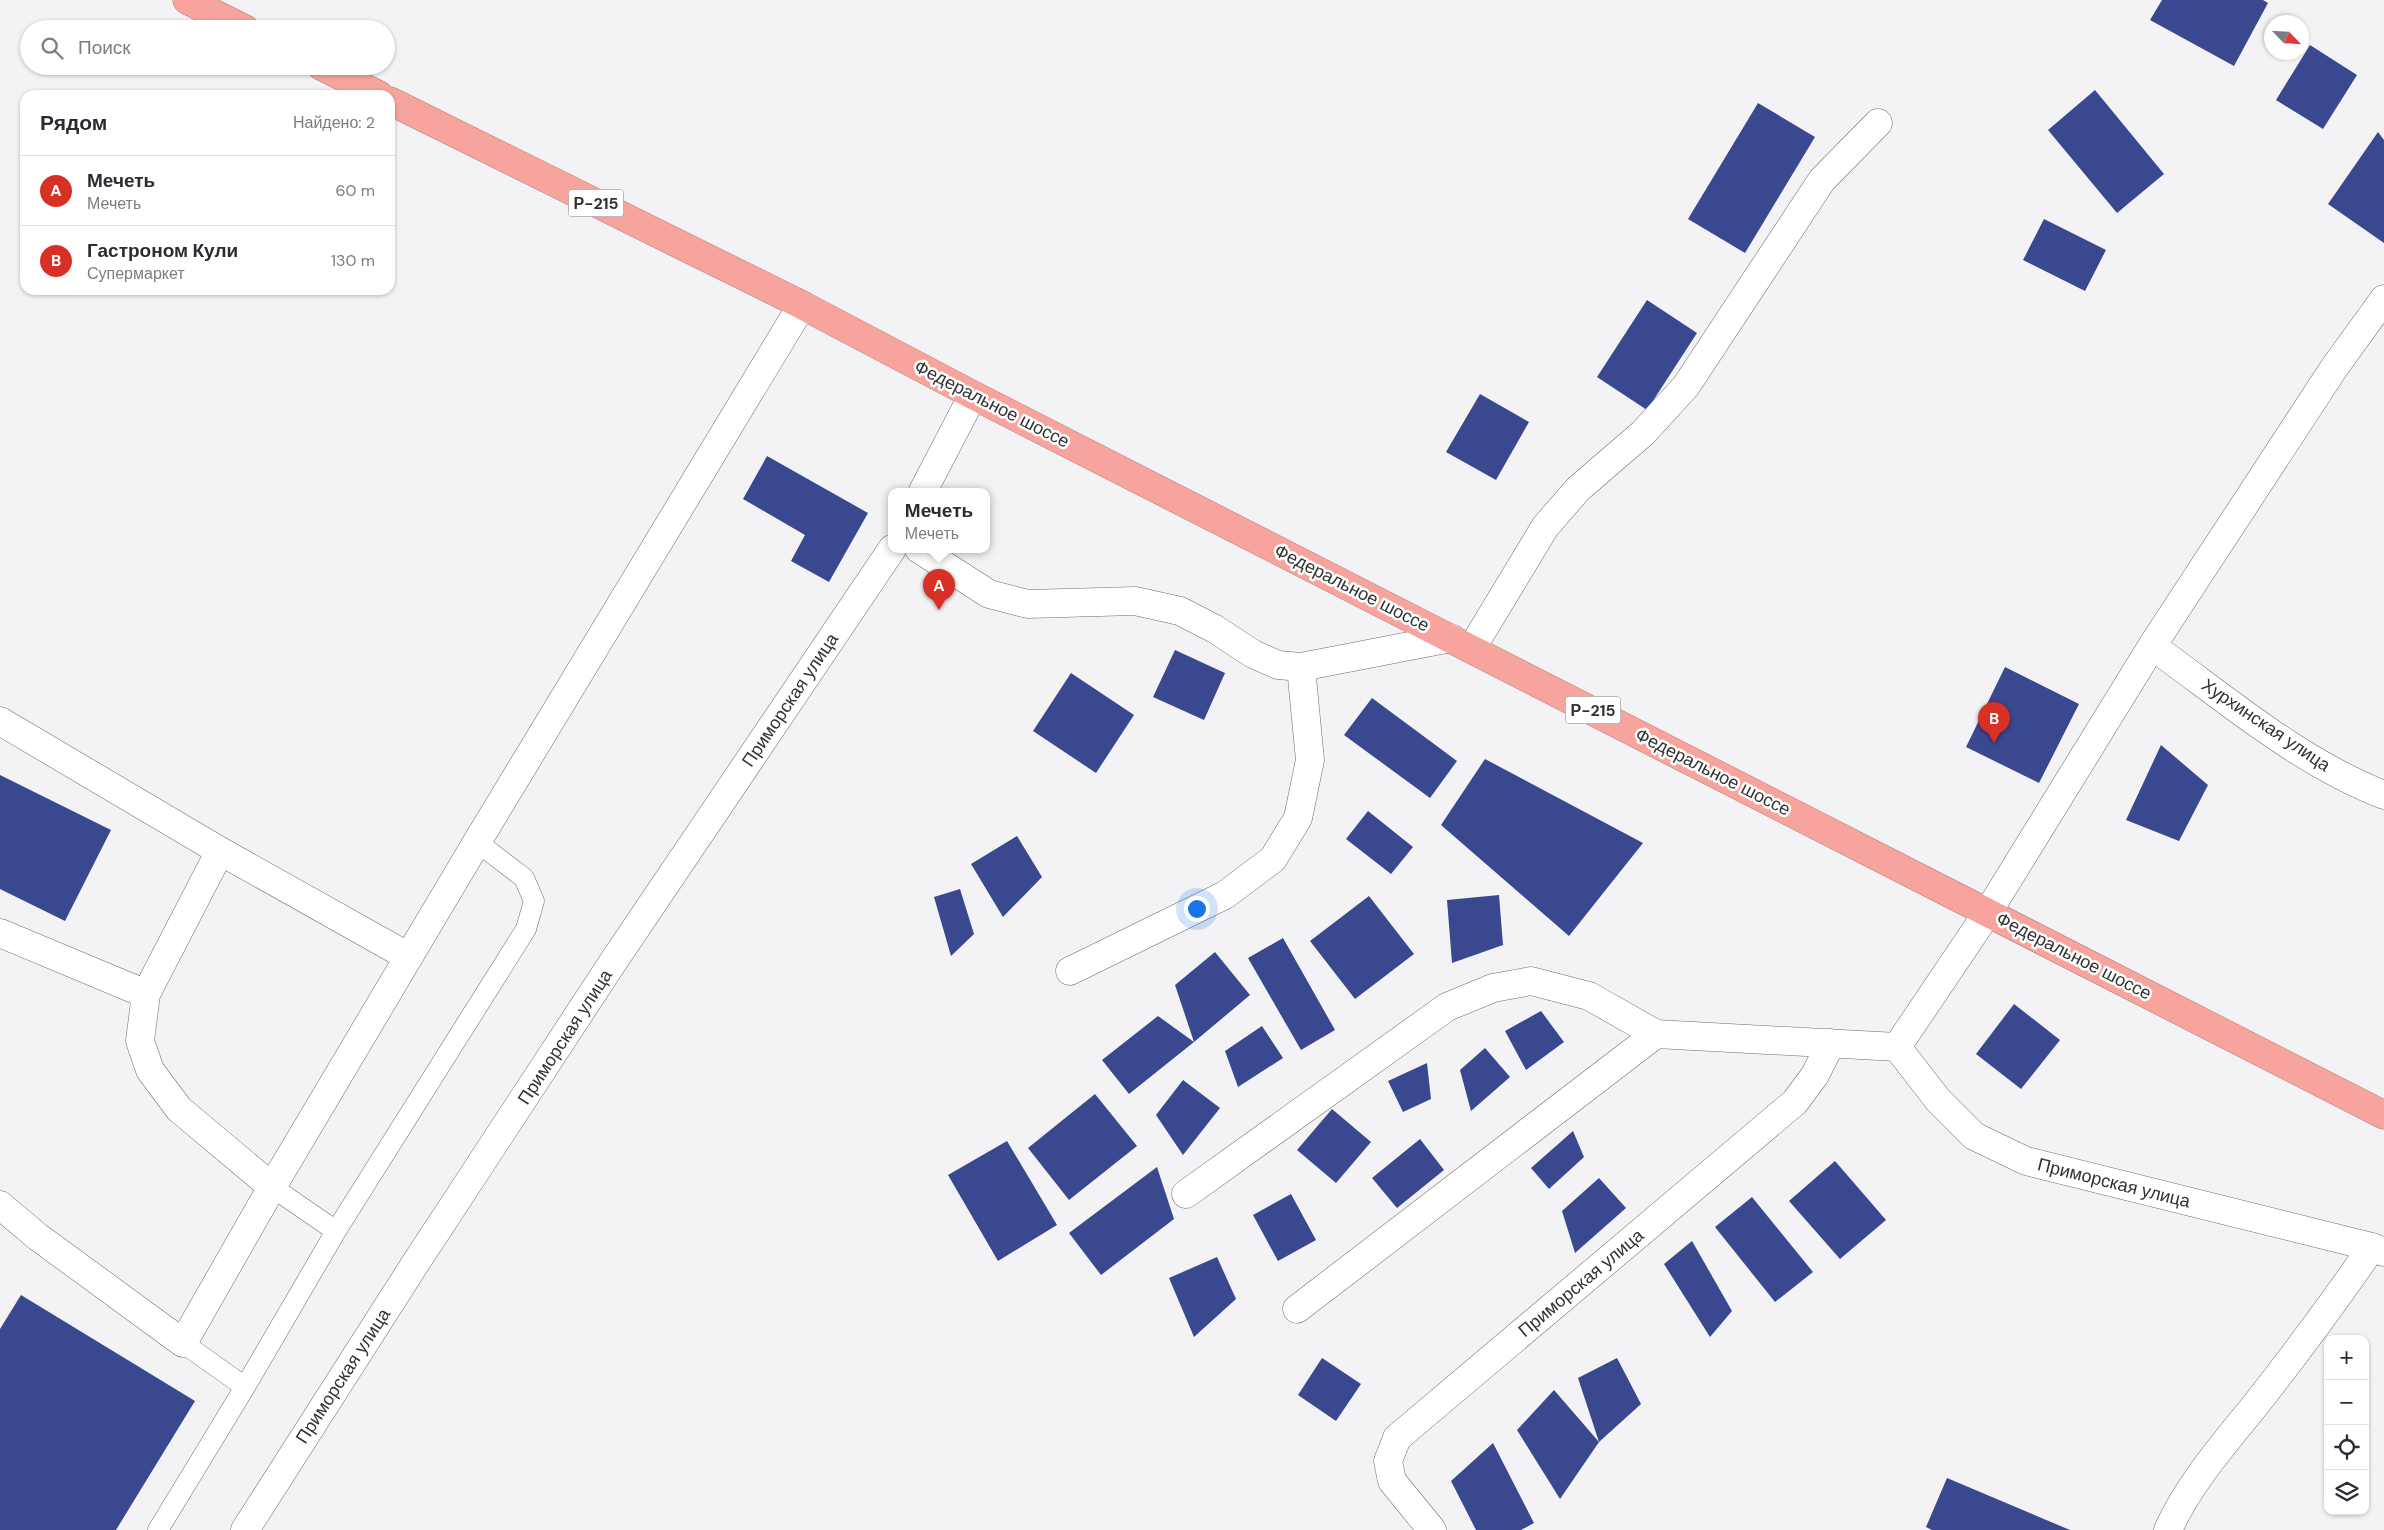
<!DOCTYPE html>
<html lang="ru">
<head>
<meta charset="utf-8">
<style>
	body { margin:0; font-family:"DM Sans",sans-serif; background:#f2f2f3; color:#2b2b33 }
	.controls { position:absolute; right:15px; bottom:15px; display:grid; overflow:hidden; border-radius:10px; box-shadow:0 1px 4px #0004 }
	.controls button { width:45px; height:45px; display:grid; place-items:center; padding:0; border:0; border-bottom:1px solid #e1e1e2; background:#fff; color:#2b2b33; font:25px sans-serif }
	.compass { position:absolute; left:2264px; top:15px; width:45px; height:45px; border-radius:50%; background:#fff; box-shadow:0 1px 4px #0004; rotate:115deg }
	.you { position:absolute; left:1196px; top:908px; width:18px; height:18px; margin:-12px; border:4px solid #fff; border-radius:50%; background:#1a73e8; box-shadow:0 0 0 8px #1a73e833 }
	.badge { display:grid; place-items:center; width:32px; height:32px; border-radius:50%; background:#d93025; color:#fff; font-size:16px; font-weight:700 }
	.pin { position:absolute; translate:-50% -41px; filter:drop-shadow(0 1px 2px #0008) }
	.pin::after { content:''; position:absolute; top:26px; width:18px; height:15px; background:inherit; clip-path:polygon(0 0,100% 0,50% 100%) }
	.popup { position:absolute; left:888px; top:488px; width:102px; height:65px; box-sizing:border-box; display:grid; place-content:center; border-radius:10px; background:#fff; filter:drop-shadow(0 1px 4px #0005); font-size:16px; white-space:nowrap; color:#7c7c81 }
	.popup b { font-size:19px; color:#2b2b33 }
	.popup::after { content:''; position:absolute; left:50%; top:100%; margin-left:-10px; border:10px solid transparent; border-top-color:#fff }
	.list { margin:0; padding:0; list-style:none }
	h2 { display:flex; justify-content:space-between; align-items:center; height:65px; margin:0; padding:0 20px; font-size:21px }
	h2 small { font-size:16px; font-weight:400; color:#7c7c81 }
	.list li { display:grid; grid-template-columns:32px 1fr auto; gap:15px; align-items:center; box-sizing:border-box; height:70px; padding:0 20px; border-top:1px solid #e1e1e2 }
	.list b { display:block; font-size:19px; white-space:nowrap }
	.list p { margin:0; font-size:16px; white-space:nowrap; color:#7c7c81 }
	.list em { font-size:16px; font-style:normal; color:#7c7c81 }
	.icon { flex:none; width:28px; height:28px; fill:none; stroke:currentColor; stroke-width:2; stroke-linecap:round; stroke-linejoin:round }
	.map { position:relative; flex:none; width:2384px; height:1530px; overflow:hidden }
	.search { position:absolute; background:#fff; box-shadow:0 1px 4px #0004; left:20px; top:20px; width:375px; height:55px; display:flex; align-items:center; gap:12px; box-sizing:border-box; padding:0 18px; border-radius:28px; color:#7c7c81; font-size:19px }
	.panel { position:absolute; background:#fff; box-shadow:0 1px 4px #0004; left:20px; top:90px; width:375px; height:205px; border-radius:15px }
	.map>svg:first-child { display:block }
	.building { fill:#3a4890 }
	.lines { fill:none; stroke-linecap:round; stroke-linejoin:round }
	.lane-casing { stroke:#6d6d6f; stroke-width:21 }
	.street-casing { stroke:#6d6d6f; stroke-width:29 }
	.highway-casing { stroke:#b27c79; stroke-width:29 }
	.lane { stroke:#fff; stroke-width:20 }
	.street { stroke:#fff; stroke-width:28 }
	.highway { stroke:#f7a49e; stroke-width:28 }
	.labels { text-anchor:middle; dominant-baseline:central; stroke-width:5; stroke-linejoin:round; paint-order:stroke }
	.shield { fill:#fff; stroke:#707070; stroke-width:1 }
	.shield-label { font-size:16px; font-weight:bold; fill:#323233 }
	.street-label { font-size:18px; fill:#323233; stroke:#fff }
</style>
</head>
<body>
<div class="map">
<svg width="2384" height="1530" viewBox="0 0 2384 1530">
	<rect width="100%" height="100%" fill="#f3f3f5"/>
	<!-- building -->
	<path class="building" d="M2162,0H2263L2268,3L2234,66L2150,20Z
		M2310,45L2357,75L2323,129L2276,100Z
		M2095,90L2164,174L2117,213L2048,130Z
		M1758,103L1815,137L1745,253L1688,219Z
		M2378,132L2384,140V243L2328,204Z
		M2044,219L2106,250L2085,291L2023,260Z
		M1647,300L1697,333L1647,410L1597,377Z
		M1480,394L1529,422L1496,480L1446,452Z
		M767,456L868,513L829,582L791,561L805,535L743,499Z
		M1175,650L1225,673L1204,720L1153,697Z
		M2005,667L2079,704L2039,783L1966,747Z
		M1071,673L1134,715L1096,773L1033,731Z
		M1372,698L1457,761L1430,798L1344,735Z
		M2161,745L2208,785L2179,841L2126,820Z
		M1485,759L1643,843L1569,936L1441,825Z
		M0,775L111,830L65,921L0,889Z
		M1368,811L1413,847L1391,874L1346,839Z
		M1017,836L1042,877L1003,917L971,864Z
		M960,889L974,934L951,956L934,897Z
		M1499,895L1503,945L1452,963L1447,900Z
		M1369,896L1414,954L1355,999L1310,941Z
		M1283,938L1335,1030L1301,1050L1248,958Z
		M1215,952L1250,995L1194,1042L1175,985Z
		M2014,1004L2060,1040L2021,1089L1976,1054Z
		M1541,1011L1564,1042L1526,1070L1505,1031Z
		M1158,1016L1194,1042L1129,1094L1102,1060Z
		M1262,1026L1283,1058L1238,1087L1225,1051Z
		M1485,1048L1510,1077L1471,1111L1460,1070Z
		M1427,1063L1431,1099L1403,1112L1388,1081Z
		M1183,1080L1220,1108L1183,1155L1156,1115Z
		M1095,1094L1137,1146L1069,1200L1028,1148Z
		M1332,1109L1371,1142L1336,1183L1297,1150Z
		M1573,1131L1584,1157L1549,1189L1531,1168Z
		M1420,1139L1444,1170L1397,1208L1372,1178Z
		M1007,1141L1057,1225L998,1261L948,1175Z
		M1835,1161L1886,1220L1840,1259L1789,1201Z
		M1157,1167L1174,1219L1101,1275L1069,1233Z
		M1599,1178L1626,1208L1575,1253L1562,1211Z
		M1291,1194L1316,1240L1278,1261L1253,1215Z
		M1752,1197L1813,1272L1775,1302L1715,1227Z
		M1692,1241L1732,1311L1710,1337L1664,1264Z
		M1217,1257L1236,1299L1194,1337L1169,1278Z
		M21,1295L195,1401L116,1530H0V1329Z
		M1322,1358L1361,1384L1336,1421L1298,1395Z
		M1617,1358L1641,1404L1599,1442L1578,1378Z
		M1554,1390L1599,1442L1560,1499L1517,1430Z
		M1493,1443L1534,1523L1521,1530H1476L1451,1481Z
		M1947,1478L2070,1530H1932L1926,1527Z"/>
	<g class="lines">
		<!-- lane casing -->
		<g class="lane-casing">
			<path id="lane" d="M272,1187L336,1231
				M183,1343L245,1387
				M158,1530L245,1387L336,1231L526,929L534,901L524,878L477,842"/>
		</g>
		<!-- street casing -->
		<g class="street-casing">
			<path id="street" d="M2384,299L2334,368L2152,646L1988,912L1897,1047L1938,1100L1974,1136L2026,1161L2372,1247L2384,1252
				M923,491L973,395
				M919,549L989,594L1028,604L1135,601L1180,611L1215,629L1253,654L1278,665L1301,667L1451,638
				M2152,646C2226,699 2299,762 2384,795
				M1472,648L1545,527L1578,489L1643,433L1686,386L1822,180L1878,123
				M0,721L220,851L409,957
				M220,851L146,994L140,1041L150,1070L179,1109L272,1187
				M0,933L146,994
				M1070,971L1225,895L1273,859L1298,818L1310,760L1301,667
				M1186,1194L1447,1007L1493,988L1531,981L1589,996L1656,1034
				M0,1205L38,1237L183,1343L272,1187L477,842L802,305
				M1297,1309L1656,1034L1897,1047
				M245,1530L415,1264L613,962L892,549
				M1432,1530L1392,1481L1388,1461L1397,1438L1795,1102L1815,1075L1831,1043
				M2168,1530C2189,1483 2225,1443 2257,1403C2297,1352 2335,1301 2372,1247"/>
		</g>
		<!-- highway casing -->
		<g class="highway-casing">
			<path id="highway" d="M187,0L245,29
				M321,66L379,95
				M390,101L802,305L973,395L2384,1115"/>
		</g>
		<!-- lane -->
		<use href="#lane" class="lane"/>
		<!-- street -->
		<use href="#street" class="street"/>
		<!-- highway -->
		<use href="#highway" class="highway"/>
	</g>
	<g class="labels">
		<!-- shield labels -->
		<g class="shield">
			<rect x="568.5" y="189.5" width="55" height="27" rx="4"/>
			<rect x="1565.5" y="696.5" width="55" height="27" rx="4"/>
		</g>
		<g class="shield-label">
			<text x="596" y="203">Р-215</text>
			<text x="1593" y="710">Р-215</text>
		</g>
		<!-- street labels -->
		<g class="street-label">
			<text transform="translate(992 404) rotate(27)">Федеральное шоссе</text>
			<text transform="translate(1352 588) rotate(27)">Федеральное шоссе</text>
			<text transform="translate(790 700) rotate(-56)">Приморская улица</text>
			<text transform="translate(2266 725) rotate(34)">Хурхинская улица</text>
			<text transform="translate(1713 772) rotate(27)">Федеральное шоссе</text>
			<text transform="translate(2074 956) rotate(27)">Федеральное шоссе</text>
			<text transform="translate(565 1037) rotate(-57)">Приморская улица</text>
			<text transform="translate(2114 1183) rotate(14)">Приморская улица</text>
			<text transform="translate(1581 1283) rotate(-40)">Приморская улица</text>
			<text transform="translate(343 1376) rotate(-57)">Приморская улица</text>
		</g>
	</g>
</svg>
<div class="controls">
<button>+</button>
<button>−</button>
<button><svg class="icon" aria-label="locate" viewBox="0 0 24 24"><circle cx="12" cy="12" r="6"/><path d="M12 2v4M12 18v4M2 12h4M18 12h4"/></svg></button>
<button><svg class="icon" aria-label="layers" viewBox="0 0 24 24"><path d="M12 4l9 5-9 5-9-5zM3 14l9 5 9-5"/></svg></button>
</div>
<svg class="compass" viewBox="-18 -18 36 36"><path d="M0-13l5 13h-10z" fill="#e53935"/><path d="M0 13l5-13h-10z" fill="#7c7c81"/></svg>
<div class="you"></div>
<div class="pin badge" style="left:939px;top:610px">A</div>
<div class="popup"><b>Мечеть</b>Мечеть</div>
<div class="pin badge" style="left:1994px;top:743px">B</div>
<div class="search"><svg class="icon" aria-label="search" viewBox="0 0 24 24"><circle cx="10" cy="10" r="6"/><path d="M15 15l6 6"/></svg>Поиск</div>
<section class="panel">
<h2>Рядом<small>Найдено: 2</small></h2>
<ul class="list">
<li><span class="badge">A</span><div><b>Мечеть</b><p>Мечеть</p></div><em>60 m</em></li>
<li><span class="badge">B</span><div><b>Гастроном Кули</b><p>Супермаркет</p></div><em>130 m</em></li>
</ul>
</section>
</div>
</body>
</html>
